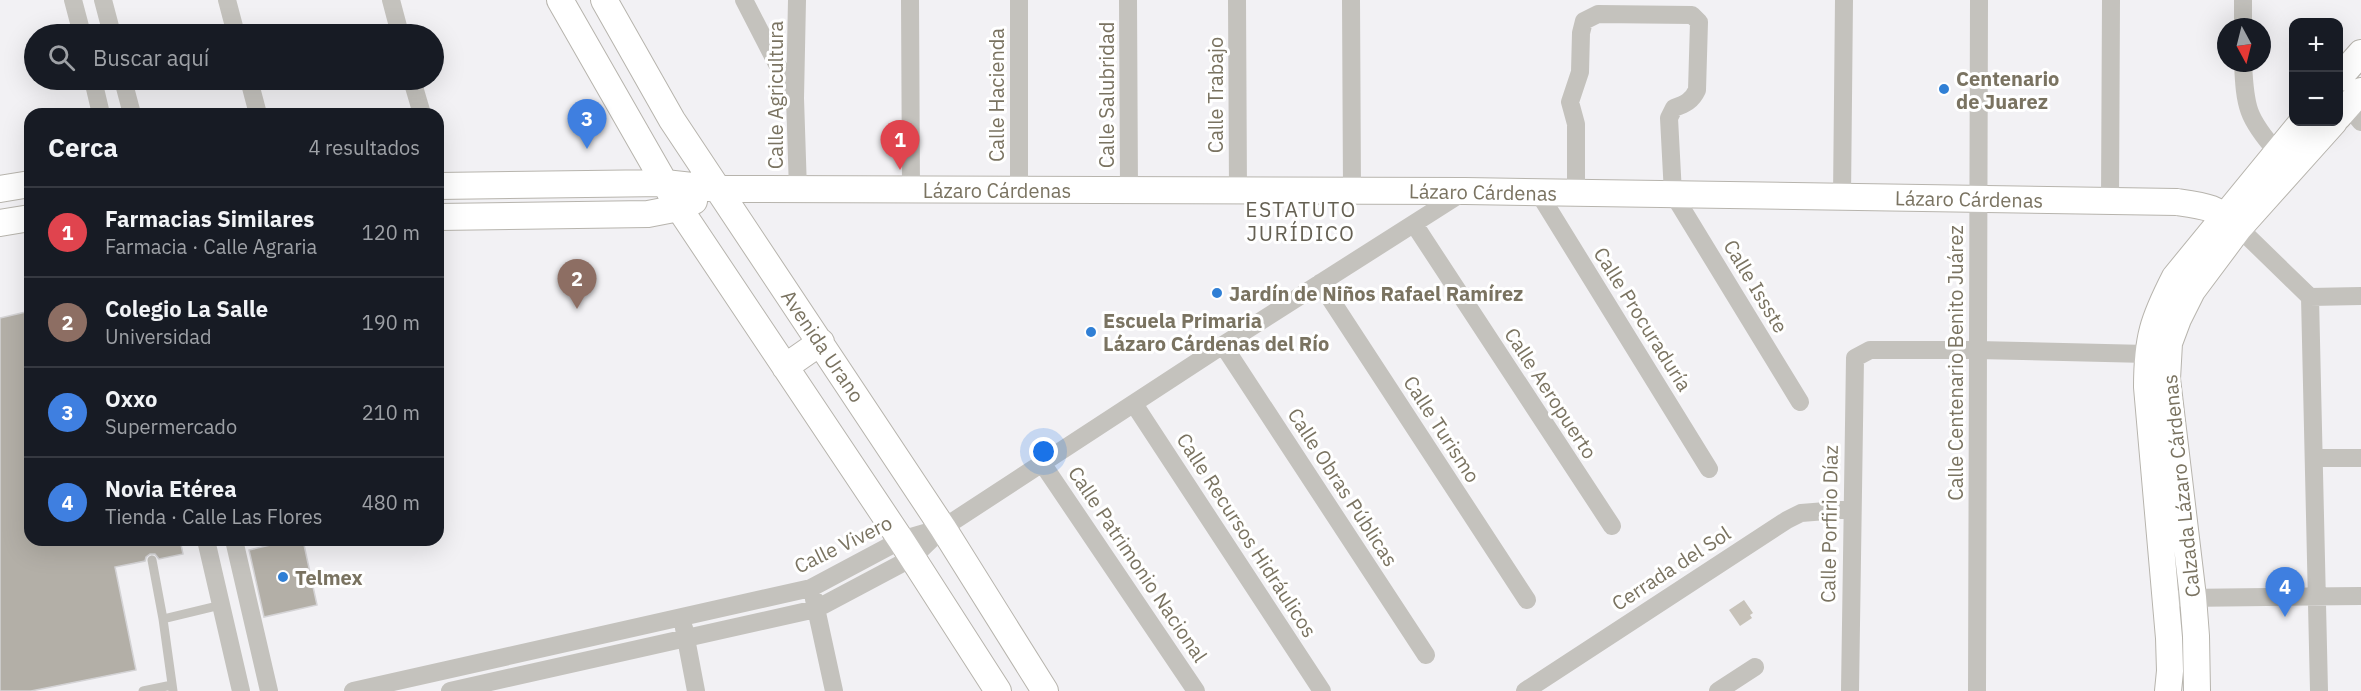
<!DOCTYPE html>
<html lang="es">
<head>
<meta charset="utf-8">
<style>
	body { margin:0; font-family:"IBM Plex Sans",sans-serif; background:#242831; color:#f1f3f6 }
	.controls { position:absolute; right:18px; top:18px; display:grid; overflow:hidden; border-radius:12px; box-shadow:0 6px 24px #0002 }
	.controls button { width:54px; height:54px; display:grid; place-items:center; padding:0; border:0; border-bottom:2px solid #363941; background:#171b24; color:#f1f3f6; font:30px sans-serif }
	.compass { position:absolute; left:2217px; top:18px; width:54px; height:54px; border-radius:50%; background:#171b24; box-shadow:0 6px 24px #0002; rotate:173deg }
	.you { position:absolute; left:1044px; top:452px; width:21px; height:21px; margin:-15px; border:4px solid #fff; border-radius:50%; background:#1a73e8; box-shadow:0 0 0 9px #1a73e833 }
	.badge { display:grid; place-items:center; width:39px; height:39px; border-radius:50%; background:#7c3aed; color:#fff; font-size:20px; font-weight:700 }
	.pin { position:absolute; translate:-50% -50px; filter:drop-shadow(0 2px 3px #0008) }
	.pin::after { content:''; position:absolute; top:32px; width:21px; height:18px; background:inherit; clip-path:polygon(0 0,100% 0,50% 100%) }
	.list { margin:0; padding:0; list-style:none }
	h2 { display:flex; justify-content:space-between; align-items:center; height:78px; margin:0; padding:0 24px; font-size:26px }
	h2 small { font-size:20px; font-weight:400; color:#9ea1a6 }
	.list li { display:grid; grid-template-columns:39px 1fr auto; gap:18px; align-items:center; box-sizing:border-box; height:90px; padding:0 24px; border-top:2px solid #363941 }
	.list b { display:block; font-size:22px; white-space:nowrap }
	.list p { margin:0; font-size:20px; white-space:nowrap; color:#9ea1a6 }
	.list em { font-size:20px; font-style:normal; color:#9ea1a6 }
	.icon { flex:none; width:33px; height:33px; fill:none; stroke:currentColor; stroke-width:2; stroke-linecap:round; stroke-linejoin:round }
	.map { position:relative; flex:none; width:2361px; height:691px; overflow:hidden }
	.search { position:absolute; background:#171b24; box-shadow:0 6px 24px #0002; left:24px; top:24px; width:420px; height:66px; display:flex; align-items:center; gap:15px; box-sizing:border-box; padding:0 21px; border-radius:33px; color:#9ea1a6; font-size:22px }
	.panel { position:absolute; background:#171b24; box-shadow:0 6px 24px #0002; left:24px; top:108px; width:420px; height:438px; border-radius:18px }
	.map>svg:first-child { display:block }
	.water { fill:#c7c2b9 }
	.building { fill:#b3afa7; stroke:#d4d3d5; stroke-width:1.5 }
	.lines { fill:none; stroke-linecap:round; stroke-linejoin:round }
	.secondary-casing { stroke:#b7b4ad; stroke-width:28 }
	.lane { stroke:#c4c2bd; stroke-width:9 }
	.street { stroke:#c4c2bd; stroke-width:18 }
	.secondary { stroke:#fff; stroke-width:26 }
	.poi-dot { fill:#307fd5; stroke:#fff; stroke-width:2 }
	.labels { text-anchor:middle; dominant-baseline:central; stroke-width:6; stroke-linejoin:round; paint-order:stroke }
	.poi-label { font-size:20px; font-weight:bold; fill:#7a7361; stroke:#fff; text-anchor:start }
	.street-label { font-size:20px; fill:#7a7361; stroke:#fff }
	.neighbourhood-label { font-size:21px; letter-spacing:1.5px; fill:#656053; stroke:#fff }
</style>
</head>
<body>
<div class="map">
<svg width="2361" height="691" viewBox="0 0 2361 691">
	<rect width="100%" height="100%" fill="#f2f1f4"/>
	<!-- water -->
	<path class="water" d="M1744,600L1753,613L1750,615L1752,618L1740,626L1729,610Z"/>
	<!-- building -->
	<path class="building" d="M30,311V540H180L183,554L159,559L155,554H150L146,557L145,561L115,567L136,670L31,691H0V318Z
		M292,540H303L317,605L264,617L249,550Z"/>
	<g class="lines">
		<!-- secondary casing -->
		<g class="secondary-casing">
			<path id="secondary" d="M560,0L679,208L901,540L998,691
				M604,0L672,120L943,528L1045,691
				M2338,79L2361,53
				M2338,117L2361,91
				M438,186L665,183L719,189L1465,191L2177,202C2206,206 2217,207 2239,228
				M0,189L30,184
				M438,217L648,214L679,208L694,201
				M0,223L30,218
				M785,367L821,342
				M2168,691L2170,671L2169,638L2147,387C2147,338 2153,320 2175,277L2302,122
				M2197,691L2196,636L2193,597L2167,379L2169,343L2178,319L2192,291L2239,228L2334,122"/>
		</g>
		<!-- lane -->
		<path class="lane" d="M152,560L163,619L221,605
			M163,619L173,691
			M143,691L172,685"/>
		<!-- street -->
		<path class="street" d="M73,0L82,34
			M103,0L112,34
			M227,0L236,34
			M391,0L400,34
			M744,0L794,97
			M797,0L795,98L798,190
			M910,0L911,190
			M1128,0L1129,190
			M1237,0L1238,191
			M1351,0L1352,191
			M2243,0V27
			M2243,63C2245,107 2247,118 2277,152
			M93,80L101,114
			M123,80L132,114
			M249,80L258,114
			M412,80L422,114
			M2348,106L2361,122
			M1019,190V0
			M1538,192L1709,469
			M1576,193V124L1570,102L1580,72L1581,33L1584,21L1598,14L1692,15L1699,22L1697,90C1692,101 1685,104 1674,108L1669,118L1673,194L1800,402
			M1842,197L1844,0
			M2110,201L2111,0
			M1414,224L1612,526
			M2239,228L2310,297L2361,296
			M1320,283L1527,600
			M2310,297L2319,691
			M1223,345L1426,655
			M1134,404L1322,691
			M2314,458H2361
			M1042,463L1196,691
			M206,540L241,691
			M234,540L269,691
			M2183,598L2361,596
			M814,599L834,691
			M684,628L696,691
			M353,691L811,588L901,540L942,528
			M450,691L816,609L912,558L943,528L1223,345L1465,191
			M1525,691L1787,520L1801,513L1851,509
			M1718,691L1755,667
			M1850,691L1855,358L1870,350H1977L2147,354
			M1977,691L1979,0"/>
		<!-- secondary -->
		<use href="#secondary" class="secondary"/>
	</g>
	<!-- markers -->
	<g class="poi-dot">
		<circle cx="1944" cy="89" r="6"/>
		<circle cx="1217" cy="293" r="6"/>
		<circle cx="1091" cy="332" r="6"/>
		<circle cx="283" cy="577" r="6"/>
	</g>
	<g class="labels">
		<!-- poi labels -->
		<g class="poi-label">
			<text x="1956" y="78">Centenario<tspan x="1956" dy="23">de Juarez</tspan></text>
			<text x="1229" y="293">Jardín de Niños Rafael Ramírez</text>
			<text x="1103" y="320">Escuela Primaria<tspan x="1103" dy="23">Lázaro Cárdenas del Río</tspan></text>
			<text x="295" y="577">Telmex</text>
		</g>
		<!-- street labels -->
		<g class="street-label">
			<text transform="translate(775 95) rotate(-90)">Calle Agricultura</text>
			<text transform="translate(996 95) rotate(-90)">Calle Hacienda</text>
			<text transform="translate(1106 95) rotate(-90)">Calle Salubridad</text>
			<text transform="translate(1215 95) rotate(-90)">Calle Trabajo</text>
			<text x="997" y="190">Lázaro Cárdenas</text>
			<text transform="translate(1483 192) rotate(1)">Lázaro Cárdenas</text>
			<text transform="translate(1969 199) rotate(1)">Lázaro Cárdenas</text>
			<text transform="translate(1756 286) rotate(59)">Calle Issste</text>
			<text transform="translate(1643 319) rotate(58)">Calle Procuraduría</text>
			<text transform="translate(823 346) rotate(56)">Avenida Urano</text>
			<text transform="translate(1955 363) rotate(-90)">Calle Centenario Benito Juárez</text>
			<text transform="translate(1551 393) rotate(57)">Calle Aeropuerto</text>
			<text transform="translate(1442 429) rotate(57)">Calle Turismo</text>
			<text transform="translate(2181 486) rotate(-96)">Calzada Lázaro Cárdenas</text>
			<text transform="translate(1343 487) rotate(57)">Calle Obras Públicas</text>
			<text transform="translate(1829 524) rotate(-89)">Calle Porfirio Díaz</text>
			<text transform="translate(1247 535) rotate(57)">Calle Recursos Hidráulicos</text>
			<text transform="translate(843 544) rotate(-26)">Calle Vivero</text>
			<text transform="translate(1138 564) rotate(56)">Calle Patrimonio Nacional</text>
			<text transform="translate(1671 568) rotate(-33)">Cerrada del Sol</text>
		</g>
		<!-- neighbourhood labels -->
		<g class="neighbourhood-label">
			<text x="1301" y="209">ESTATUTO<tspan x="1301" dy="24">JURÍDICO</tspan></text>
		</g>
	</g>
</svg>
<div class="controls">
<button>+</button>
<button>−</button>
</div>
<svg class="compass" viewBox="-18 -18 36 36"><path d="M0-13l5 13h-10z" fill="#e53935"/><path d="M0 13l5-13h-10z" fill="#9ea1a6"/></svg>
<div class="you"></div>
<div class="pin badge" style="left:900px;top:170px;background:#e0444e">1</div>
<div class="pin badge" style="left:577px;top:309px;background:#8d6e63">2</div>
<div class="pin badge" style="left:587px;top:149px;background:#3f7fe0">3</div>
<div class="pin badge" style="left:2285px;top:617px;background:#3f7fe0">4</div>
<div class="search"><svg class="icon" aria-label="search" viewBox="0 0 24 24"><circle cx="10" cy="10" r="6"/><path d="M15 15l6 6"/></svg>Buscar aquí</div>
<section class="panel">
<h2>Cerca<small>4 resultados</small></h2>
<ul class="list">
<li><span class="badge" style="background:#e0444e">1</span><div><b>Farmacias Similares</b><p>Farmacia · Calle Agraria</p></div><em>120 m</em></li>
<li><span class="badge" style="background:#8d6e63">2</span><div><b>Colegio La Salle</b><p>Universidad</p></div><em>190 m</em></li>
<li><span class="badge" style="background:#3f7fe0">3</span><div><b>Oxxo</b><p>Supermercado</p></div><em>210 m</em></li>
<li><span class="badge" style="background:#3f7fe0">4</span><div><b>Novia Etérea</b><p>Tienda · Calle Las Flores</p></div><em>480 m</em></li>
</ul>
</section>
</div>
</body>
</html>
